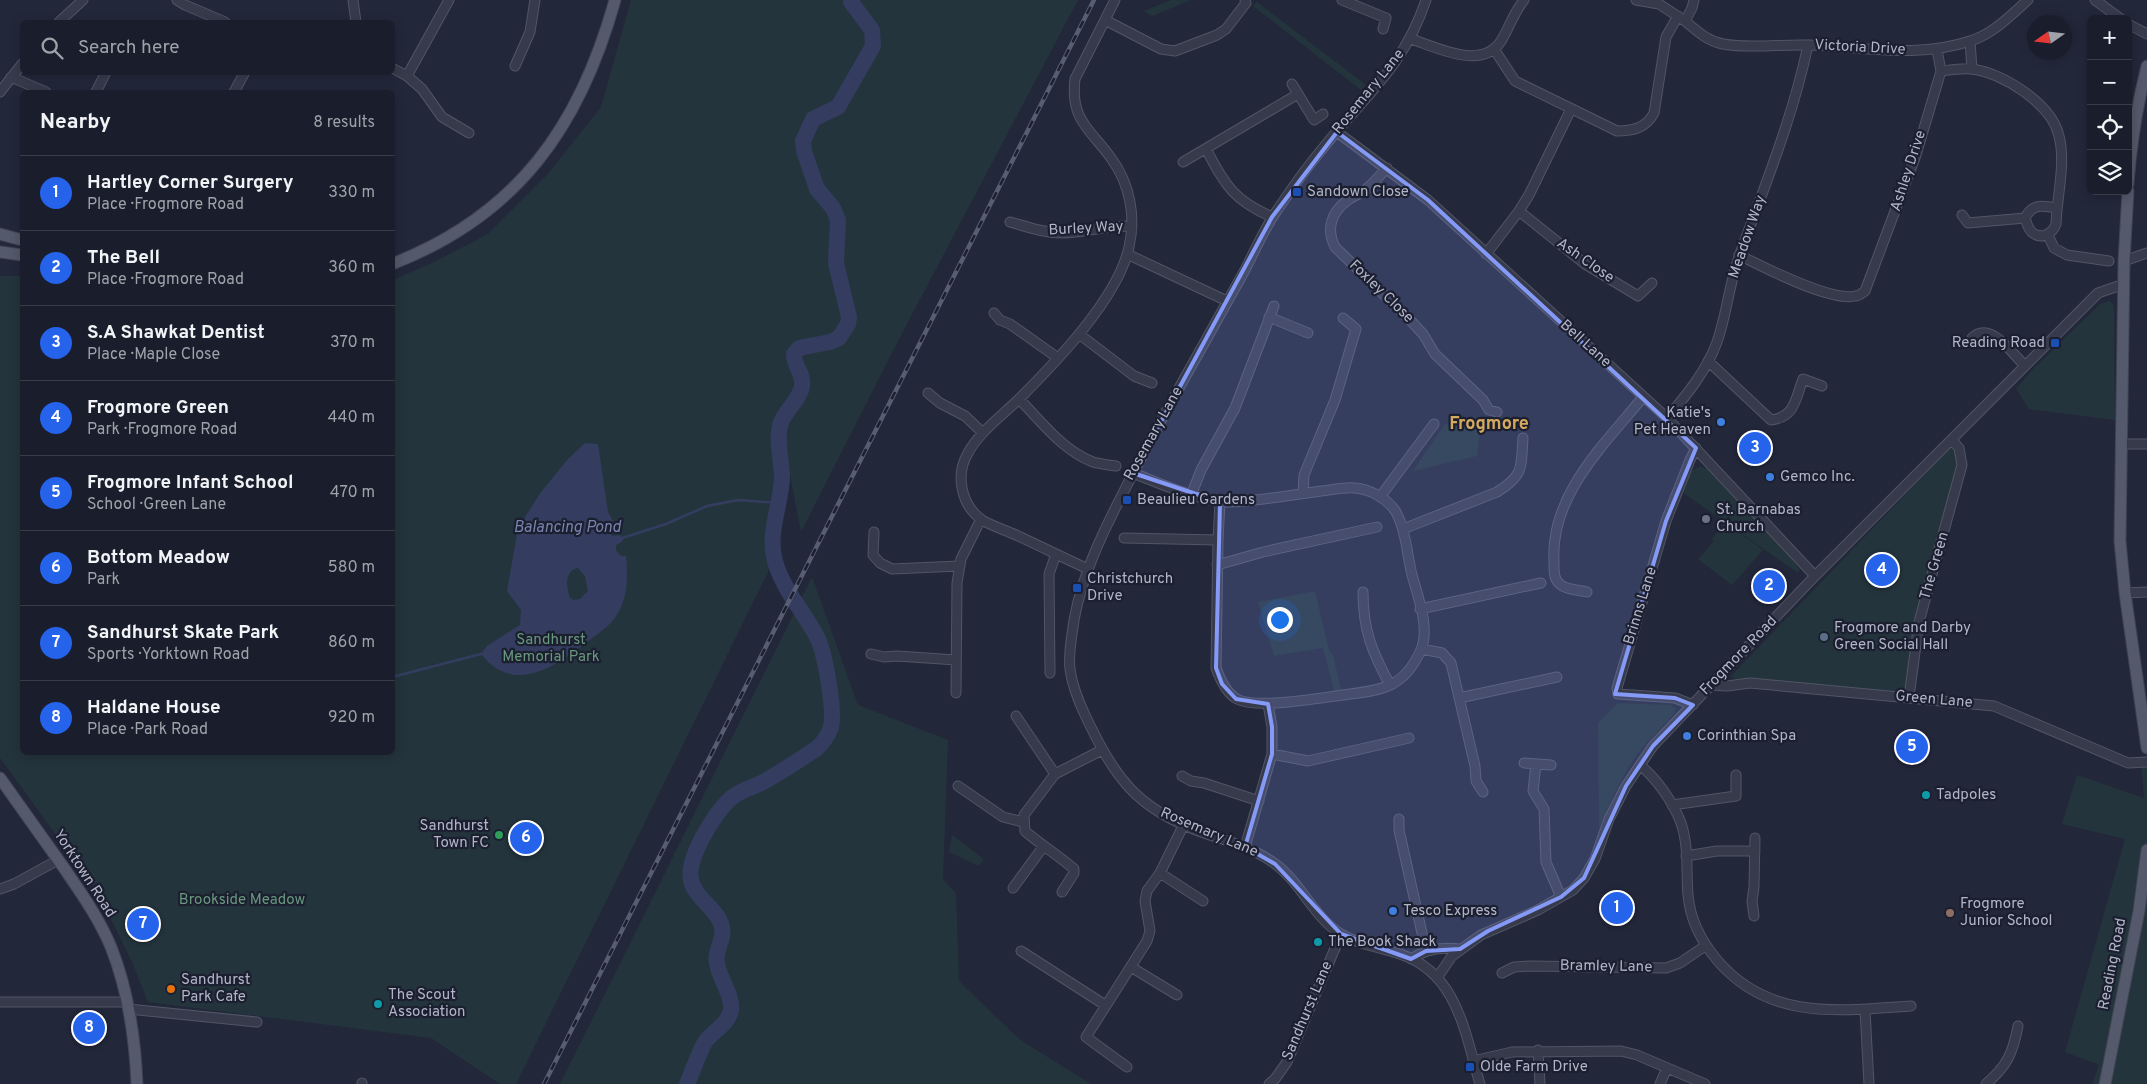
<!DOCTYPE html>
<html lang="en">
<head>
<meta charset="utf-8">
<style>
	body { margin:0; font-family:Overpass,sans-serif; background:#232634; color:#f1f3f6 }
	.controls { position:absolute; right:15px; top:15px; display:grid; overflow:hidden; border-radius:8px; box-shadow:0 2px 12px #0003 }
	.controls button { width:45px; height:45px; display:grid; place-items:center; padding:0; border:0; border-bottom:1px solid #383b48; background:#1a1d2c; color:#f1f3f6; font:25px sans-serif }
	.compass { position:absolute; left:2027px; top:15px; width:45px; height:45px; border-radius:50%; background:#1a1d2c; box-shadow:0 2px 12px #0003; rotate:256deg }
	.you { position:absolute; left:1279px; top:619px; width:18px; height:18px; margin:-12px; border:4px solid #fff; border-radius:50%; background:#1a73e8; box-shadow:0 0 0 8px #1a73e833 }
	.badge { display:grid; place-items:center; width:32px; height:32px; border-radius:50%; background:#2563eb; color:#fff; font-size:16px; font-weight:700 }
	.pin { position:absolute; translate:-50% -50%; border:2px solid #fff; box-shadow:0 1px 5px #0006 }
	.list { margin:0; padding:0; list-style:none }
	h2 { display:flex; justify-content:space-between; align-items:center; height:65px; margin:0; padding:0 20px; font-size:21px }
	h2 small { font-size:16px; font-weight:400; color:#9fa2a9 }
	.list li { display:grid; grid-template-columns:32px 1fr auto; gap:15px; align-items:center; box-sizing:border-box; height:75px; padding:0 20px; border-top:1px solid #383b48 }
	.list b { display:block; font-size:19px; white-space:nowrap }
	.list p { margin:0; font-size:16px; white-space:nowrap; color:#9fa2a9 }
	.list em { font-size:16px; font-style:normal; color:#9fa2a9 }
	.icon { flex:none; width:28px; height:28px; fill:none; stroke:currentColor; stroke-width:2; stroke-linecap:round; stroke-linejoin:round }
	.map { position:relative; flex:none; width:2147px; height:1084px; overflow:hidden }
	.search { position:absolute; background:#1a1d2c; box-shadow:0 2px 12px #0003; left:20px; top:20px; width:375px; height:55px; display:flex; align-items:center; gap:12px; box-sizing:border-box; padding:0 18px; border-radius:8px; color:#9fa2a9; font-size:19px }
	.panel { position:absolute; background:#1a1d2c; box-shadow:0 2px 12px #0003; left:20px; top:90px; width:375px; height:665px; border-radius:8px }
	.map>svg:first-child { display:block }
	.green { fill:#24343c }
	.water { fill:#343d60; fill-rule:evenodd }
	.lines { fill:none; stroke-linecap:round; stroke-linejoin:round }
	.stream { stroke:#343d60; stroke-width:2.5 }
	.river { stroke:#343d60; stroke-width:16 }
	.minor-casing { stroke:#515566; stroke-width:11 }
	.major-casing { stroke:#3f4354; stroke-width:13 }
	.minor { stroke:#363a4b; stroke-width:9 }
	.major { stroke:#54596b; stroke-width:11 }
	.rail-casing { stroke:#585d72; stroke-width:4.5 }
	.rail { stroke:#1b1f2f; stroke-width:2.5; stroke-dasharray:8; stroke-linecap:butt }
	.marked { fill:#8599f7; fill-opacity:0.2; stroke:#8599f7; stroke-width:4; stroke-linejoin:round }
	.transit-dot { fill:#1a4fb4; stroke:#1b1f2f; stroke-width:2 }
	.shop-dot { fill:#3f7fe0; stroke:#1b1f2f; stroke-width:2 }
	.worship-dot { fill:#6b7280; stroke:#1b1f2f; stroke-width:2 }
	.service-dot { fill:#5c6f8a; stroke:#1b1f2f; stroke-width:2 }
	.culture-dot { fill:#0f9aa8; stroke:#1b1f2f; stroke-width:2 }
	.leisure-dot { fill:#2e9e5b; stroke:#1b1f2f; stroke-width:2 }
	.education-dot { fill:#8d6e63; stroke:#1b1f2f; stroke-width:2 }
	.food-dot { fill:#e8710a; stroke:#1b1f2f; stroke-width:2 }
	.labels { text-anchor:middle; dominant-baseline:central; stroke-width:4.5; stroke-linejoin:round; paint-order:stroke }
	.street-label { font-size:15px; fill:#b1b5c7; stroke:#1b1f2f }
	.poi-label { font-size:15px; fill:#b1b5c7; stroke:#1b1f2f; text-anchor:start }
	.park-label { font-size:15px; fill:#68987d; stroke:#1b1f2f }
	.water-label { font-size:16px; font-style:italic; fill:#7985af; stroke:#1b1f2f }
	.quarter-label { font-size:18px; font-weight:bold; fill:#d4aa5f; stroke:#1b1f2f }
</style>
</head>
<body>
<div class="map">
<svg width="2147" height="1084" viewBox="0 0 2147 1084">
	<rect width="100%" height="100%" fill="#22273a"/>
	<!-- green -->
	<path class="green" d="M631,0H1078L898,341L801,532L790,475L769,542L776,556L516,1084H500L431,1038L148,1002L132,962L97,891L0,758V276H22V752H392L393,280L432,263L488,234L546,176L601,107Z
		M1171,0H1191L1152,16L1144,11Z
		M1257,2L1366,85L1361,90L1253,6Z
		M2109,301L2113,304L2114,309L2115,420L2029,409L2016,389L2032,370L2100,304Z
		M1445,424L1481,427L1477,456L1413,471Z
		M1952,446L1957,457L1958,476L1914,622L1905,692L1734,679L1731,676Z
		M1700,466L1707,469L1782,546L1800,570L1798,573L1725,522L1763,550L1732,585L1698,559L1714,541L1712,539L1725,522L1682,492L1690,472Z
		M812,577L858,705L948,740L943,879L956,893L959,981L1019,1039L1091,1084H560Z
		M1315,591L1329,650L1333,655L1342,693L1335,694L1323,648L1274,656L1258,602Z
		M1618,703L1671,705L1676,709L1674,714C1663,726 1650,739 1639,752C1622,775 1610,802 1599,829L1598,723Z
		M2147,755V1084H2092L2099,1065L2065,1052L2125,839L2062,824L2077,775L2144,798L2141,757Z
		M952,835L984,859L979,866L949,852Z"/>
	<!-- water -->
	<path class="water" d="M585,443L598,444L608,512L613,521L608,528L612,536L621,535L623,541L616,545V550L621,556H626C628,575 628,596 618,613C611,626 596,635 584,644C552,669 513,694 481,654L487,646L520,625L521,610L507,591L518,528L541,492L568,459ZM578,568L585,576L588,591L580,599L574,600L570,598C566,587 564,571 578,568Z"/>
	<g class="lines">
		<!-- stream -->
		<path class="stream" d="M619,539L666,524L707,506L738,500L779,503
			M392,677L481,654"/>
		<!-- river -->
		<path class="river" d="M687,1084C693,1071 698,1054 705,1042C713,1031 728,1025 731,1010C733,994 719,979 717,963C714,951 725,939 722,927C719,910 695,899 691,880C686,858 715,813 731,798C740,790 755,787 765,781C783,771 799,760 816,749C823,743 828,736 831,727C835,711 825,652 817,637C804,612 782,588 775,561C767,534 781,505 782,478C782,461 776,442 780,425C784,411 800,400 802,386C804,373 793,365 794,354L799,348L830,342L839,338L848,324L849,317L836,263L838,220L833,208L817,189L804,151L803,141L813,119L838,107L873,46L872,30L851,2L852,0"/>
		<!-- minor casing -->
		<g class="minor-casing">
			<path id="minor" d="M177,0L185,5L225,22
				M353,0L356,22
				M1342,0L1386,18L1383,29
				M1426,0C1403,69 1362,98 1319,153C1303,172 1288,194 1274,215C1263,232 1254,252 1245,270C1229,299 1213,327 1197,356C1171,402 1145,449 1121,497C1101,536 1082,576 1074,620C1072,636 1068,653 1070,669C1072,685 1078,700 1085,715C1115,778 1136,809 1204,833C1228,841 1253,848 1274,863C1301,882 1313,917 1341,934C1359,945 1380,947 1400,954C1458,973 1465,1034 1480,1084
				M1636,0L1659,4L1685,21L1692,8L1694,0
				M2095,0L2121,19
				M1105,20L1161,49L1175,51L1217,35L1226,29L1246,3L1245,0
				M1685,21C1697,31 1707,41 1723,44C1750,49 1780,44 1807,45C1861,46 1917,59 1970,41C1993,34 2010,16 2028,0
				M59,22L83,0
				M2128,24L2147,34
				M1411,39C1436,47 1482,71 1501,41C1509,28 1514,12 1524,0
				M1970,41L1972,69
				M1494,49L1515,81L1617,131C1633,131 1646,128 1654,113L1666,37L1678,16
				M515,66L530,32L535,0
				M392,68L407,76L422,89L442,117L469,133
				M1941,71C1950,70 1962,68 1971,69C2002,72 2052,104 2059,136C2066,163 2057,196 2056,224C2053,233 2042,240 2033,233C2028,230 2027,223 2025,218C2032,204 2042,205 2056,208
				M407,76L449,0
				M11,77L46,92
				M1292,84L1314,120L1323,114
				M0,92L22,64
				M96,92L106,72
				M234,92L245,72
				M1337,132L1428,200L1667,418L1815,576
				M1206,149C1226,186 1233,200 1272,217
				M1183,162L1298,94
				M1387,168C1380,175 1373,184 1365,190C1360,194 1353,196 1348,200C1331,212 1326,229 1335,247L1410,320L1423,334L1435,354L1483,400L1489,410L1497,412
				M1519,211L1585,264L1638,296L1652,283
				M1962,215L1968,223L2025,218
				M1010,222C1028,227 1044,233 1063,233C1086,232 1109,225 1132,226
				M2048,235L2054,248L2067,255L2109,261
				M1127,254L1227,301
				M1486,254L1519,211L1529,195L1571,109
				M1739,255C1763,267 1831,302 1855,296C1859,296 1862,293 1865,291L1916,155L1941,71L1937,50
				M2124,261L2147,253
				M994,313L1000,320L1010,324L1058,358
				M1269,317L1308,333
				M1079,334L1134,376L1152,383
				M1972,338C1990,320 2012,353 2025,366
				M1708,361L1771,420C1795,417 1795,400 1803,379L1822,386
				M928,393L940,403L965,416L983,433
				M1019,399C1041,421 1063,451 1093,462C1100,464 1109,465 1116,466
				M1667,418C1686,396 1707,370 1717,342C1727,314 1729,283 1740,254C1765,185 1793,117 1808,45
				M2121,444H2147
				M1133,473C1159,483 1203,503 1230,502C1261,501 1291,495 1321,491C1332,490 1344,487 1355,488C1370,489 1388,499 1396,512C1406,531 1407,554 1412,575C1418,597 1431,630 1420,652C1404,686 1384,690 1350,694C1324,697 1258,710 1237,699C1226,693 1220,679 1216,668L1218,540L1220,502
				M1192,493L1201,470L1235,408L1274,306
				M1303,493L1304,475L1335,400L1356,329L1343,318
				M1380,497L1434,424
				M1403,529L1497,492C1524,475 1521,468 1523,438
				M874,532L873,555L880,563L892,569L959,566
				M1124,538L1218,540
				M1217,565L1263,552L1377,527
				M1088,569C1064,558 1040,546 1016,535C1005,530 992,526 982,520C961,505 955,475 968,453C980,431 1002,416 1020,398C1056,362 1118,298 1129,247C1136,216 1130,184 1111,158C1090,129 1070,120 1075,79L1115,0
				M1363,592C1363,630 1372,652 1390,685
				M1587,592C1579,590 1567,590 1561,585C1553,580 1554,569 1554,561C1550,495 1605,444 1643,397
				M2125,593L2147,592
				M1420,609L1541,583
				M1422,649L1442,653L1451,663L1475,766L1476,781L1483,792
				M871,654L884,657L897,656L956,660
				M1050,673L1049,574L1056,554
				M1711,685L1727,686L1750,683L1994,706L2128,763L2147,762
				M956,693L957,583L961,559L981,519
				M1909,697L1919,622L1962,465L1959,448L1952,440
				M1459,698L1557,677
				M1693,705L1675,698L1618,694L1617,688L1666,521L1690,460L1696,448
				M1016,716L1055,774
				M1272,754L1308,761L1409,738
				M1524,763L1551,765
				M1536,764L1533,791L1544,809L1546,862L1561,897
				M1640,765C1657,779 1673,802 1681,823C1689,846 1686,872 1688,895C1690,920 1702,942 1717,960C1769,1021 1839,1011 1911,1006
				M1182,776L1191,781L1204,783L1259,801
				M958,786L1003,817L1023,822
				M1672,805L1736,796V775
				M1399,819V830L1426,951
				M1245,847L1272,754V727L1268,704
				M1686,856L1717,851H1755
				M1160,873L1203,901
				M1013,888L1043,847
				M0,889L14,884L58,860
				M1062,892L1074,873V869C1058,855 1041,845 1025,831L1024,815L1055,774L1102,750
				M1754,916L1752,901L1754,887L1755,838
				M1021,951L1105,1005
				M1411,959C1425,949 1444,947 1460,949
				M1131,967L1177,995
				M1502,973L1514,967L1530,966L1666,968L1680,963L1705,946
				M1437,978L1452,956L1481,935L1538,910L1573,890L1584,878L1595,859L1609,819L1626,786L1653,746L1815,576L2098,293L2124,284
				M0,1002H128
				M128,1009L257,1022
				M1865,1010L1869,1084
				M1538,1050L1540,1084
				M1473,1061L1512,1052L1621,1051L1637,1055L1705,1084
				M1127,1067L1086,1037L1147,941L1150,931L1145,901L1147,891L1160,873L1183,826
				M362,1083V1084
				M1269,1084L1275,1079L1287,1062L1341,934
				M1660,1084L1667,1068
				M1986,1084C2007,1066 2013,1053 2018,1026"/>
		</g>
		<!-- major casing -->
		<g class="major-casing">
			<path id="major" d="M2128,184C2131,143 2137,105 2147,66
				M2128,191L2124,261L2120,541L2125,593L2147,748
				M0,234L22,240
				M0,252L22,255
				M392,264C518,215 580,126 615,0
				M0,778C21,808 43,838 64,868C81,893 99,918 111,947C128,990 135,1037 137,1084
				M2105,1084L2139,911L2147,850"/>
		</g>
		<!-- minor -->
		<use href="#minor" class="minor"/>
		<!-- major -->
		<use href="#major" class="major"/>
		<!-- rail casing -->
		<g class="rail-casing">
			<path id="rail" d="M544,1084L1094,0"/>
		</g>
		<!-- rail -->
		<use href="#rail" class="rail"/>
	</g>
	<!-- marked area -->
	<path class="marked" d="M1337,132L1428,200L1696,448L1666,521L1615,694L1675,698L1693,705L1653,746L1626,786L1584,878L1561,897L1488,931L1460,949L1426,951L1411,959L1341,934L1275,864L1245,847L1272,754V727L1268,704L1236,699L1222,684L1216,668L1220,502L1133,473L1272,217Z"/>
	<!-- markers -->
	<g class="transit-dot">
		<rect x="1292" y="187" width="10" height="10" rx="2.5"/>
		<rect x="2050" y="338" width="10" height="10" rx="2.5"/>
		<rect x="1122" y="495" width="10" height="10" rx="2.5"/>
		<rect x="1072" y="583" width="10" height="10" rx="2.5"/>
		<rect x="1465" y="1062" width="10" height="10" rx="2.5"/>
	</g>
	<g class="shop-dot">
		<circle cx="1721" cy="422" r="5"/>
		<circle cx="1770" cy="477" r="5"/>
		<circle cx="1687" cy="736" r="5"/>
		<circle cx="1393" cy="911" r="5"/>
	</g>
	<circle class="worship-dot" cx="1706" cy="519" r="5"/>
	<circle class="service-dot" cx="1824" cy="637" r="5"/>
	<g class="culture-dot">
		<circle cx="1926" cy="795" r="5"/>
		<circle cx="1318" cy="942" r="5"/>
		<circle cx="378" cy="1004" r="5"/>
	</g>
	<circle class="leisure-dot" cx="499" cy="835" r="5"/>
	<circle class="education-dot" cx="1950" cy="913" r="5"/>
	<circle class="food-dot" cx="171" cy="989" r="5"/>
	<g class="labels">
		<!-- street labels -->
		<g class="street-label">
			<text transform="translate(1860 48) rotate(3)">Victoria Drive</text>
			<text transform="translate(1369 92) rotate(-51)">Rosemary Lane</text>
			<text transform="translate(1909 171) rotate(-72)">Ashley Drive</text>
			<text transform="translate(1086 229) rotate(-3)">Burley Way</text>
			<text transform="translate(1748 237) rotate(-71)">Meadow Way</text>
			<text transform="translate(1585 261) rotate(35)">Ash Close</text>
			<text transform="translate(1381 292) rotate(44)">Foxley Close</text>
			<text transform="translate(1585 344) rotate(42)">Bell Lane</text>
			<text transform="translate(1154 434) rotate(-61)">Rosemary Lane</text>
			<text transform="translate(1935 566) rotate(-74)">The Green</text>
			<text transform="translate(1641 606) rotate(-73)">Brinns Lane</text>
			<text transform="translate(1739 656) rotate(-46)">Frogmore Road</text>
			<text transform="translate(1934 700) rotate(5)">Green Lane</text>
			<text transform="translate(1209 833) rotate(23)">Rosemary Lane</text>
			<text transform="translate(84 874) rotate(57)">Yorktown Road</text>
			<text transform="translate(2113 964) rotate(-79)">Reading Road</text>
			<text transform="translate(1606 967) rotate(1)">Bramley Lane</text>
			<text transform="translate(1308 1011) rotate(-67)">Sandhurst Lane</text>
		</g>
		<!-- poi labels -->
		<g class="poi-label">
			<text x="1307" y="192">Sandown Close</text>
			<text x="2045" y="343" text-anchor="end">Reading Road</text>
			<text x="1711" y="413" text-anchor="end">Katie's<tspan x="1711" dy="17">Pet Heaven</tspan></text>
			<text x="1780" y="477">Gemco Inc.</text>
			<text x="1137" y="500">Beaulieu Gardens</text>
			<text x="1716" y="510">St. Barnabas<tspan x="1716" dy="17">Church</tspan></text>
			<text x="1087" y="579">Christchurch<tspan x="1087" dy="17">Drive</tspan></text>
			<text x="1834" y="628">Frogmore and Darby<tspan x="1834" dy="17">Green Social Hall</tspan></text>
			<text x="1697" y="736">Corinthian Spa</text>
			<text x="1936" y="795">Tadpoles</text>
			<text x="489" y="826" text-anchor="end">Sandhurst<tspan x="489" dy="17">Town FC</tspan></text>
			<text x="1960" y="904">Frogmore<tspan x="1960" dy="17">Junior School</tspan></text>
			<text x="1403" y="911">Tesco Express</text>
			<text x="1328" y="942">The Book Shack</text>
			<text x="181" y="980">Sandhurst<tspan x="181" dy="17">Park Cafe</tspan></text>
			<text x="388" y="995">The Scout<tspan x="388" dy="17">Association</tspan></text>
			<text x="1480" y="1067">Olde Farm Drive</text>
		</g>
		<!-- park labels -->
		<g class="park-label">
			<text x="551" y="640">Sandhurst<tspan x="551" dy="17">Memorial Park</tspan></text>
			<text x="242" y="900">Brookside Meadow</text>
		</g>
		<!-- water labels -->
		<g class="water-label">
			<text x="567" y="528">Balancing Pond</text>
		</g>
		<!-- quarter labels -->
		<g class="quarter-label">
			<text x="1489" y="424">Frogmore</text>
		</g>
	</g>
</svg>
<div class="controls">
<button>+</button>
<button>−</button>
<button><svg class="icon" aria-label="locate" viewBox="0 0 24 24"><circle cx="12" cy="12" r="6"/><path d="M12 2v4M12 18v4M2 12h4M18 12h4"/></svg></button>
<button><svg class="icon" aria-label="layers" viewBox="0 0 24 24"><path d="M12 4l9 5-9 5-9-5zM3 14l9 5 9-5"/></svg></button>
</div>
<svg class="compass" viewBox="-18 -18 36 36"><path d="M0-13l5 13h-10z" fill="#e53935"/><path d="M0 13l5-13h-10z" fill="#9fa2a9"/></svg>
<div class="you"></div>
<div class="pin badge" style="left:1617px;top:908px">1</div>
<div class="pin badge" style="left:1769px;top:586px">2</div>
<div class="pin badge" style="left:1755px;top:448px">3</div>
<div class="pin badge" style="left:1882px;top:570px">4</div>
<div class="pin badge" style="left:1912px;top:747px">5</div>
<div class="pin badge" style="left:526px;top:838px">6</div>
<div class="pin badge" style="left:143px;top:924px">7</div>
<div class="pin badge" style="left:89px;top:1028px">8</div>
<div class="search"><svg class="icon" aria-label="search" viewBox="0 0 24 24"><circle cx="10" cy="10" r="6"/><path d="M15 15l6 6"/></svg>Search here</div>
<section class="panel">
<h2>Nearby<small>8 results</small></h2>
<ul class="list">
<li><span class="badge">1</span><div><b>Hartley Corner Surgery</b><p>Place · Frogmore Road</p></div><em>330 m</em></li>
<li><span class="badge">2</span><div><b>The Bell</b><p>Place · Frogmore Road</p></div><em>360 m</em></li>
<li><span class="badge">3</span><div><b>S.A Shawkat Dentist</b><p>Place · Maple Close</p></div><em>370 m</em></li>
<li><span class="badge">4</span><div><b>Frogmore Green</b><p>Park · Frogmore Road</p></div><em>440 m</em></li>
<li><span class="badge">5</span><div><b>Frogmore Infant School</b><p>School · Green Lane</p></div><em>470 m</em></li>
<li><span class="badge">6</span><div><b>Bottom Meadow</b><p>Park</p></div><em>580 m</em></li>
<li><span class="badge">7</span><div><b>Sandhurst Skate Park</b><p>Sports · Yorktown Road</p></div><em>860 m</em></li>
<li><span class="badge">8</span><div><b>Haldane House</b><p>Place · Park Road</p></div><em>920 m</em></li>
</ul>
</section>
</div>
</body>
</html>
